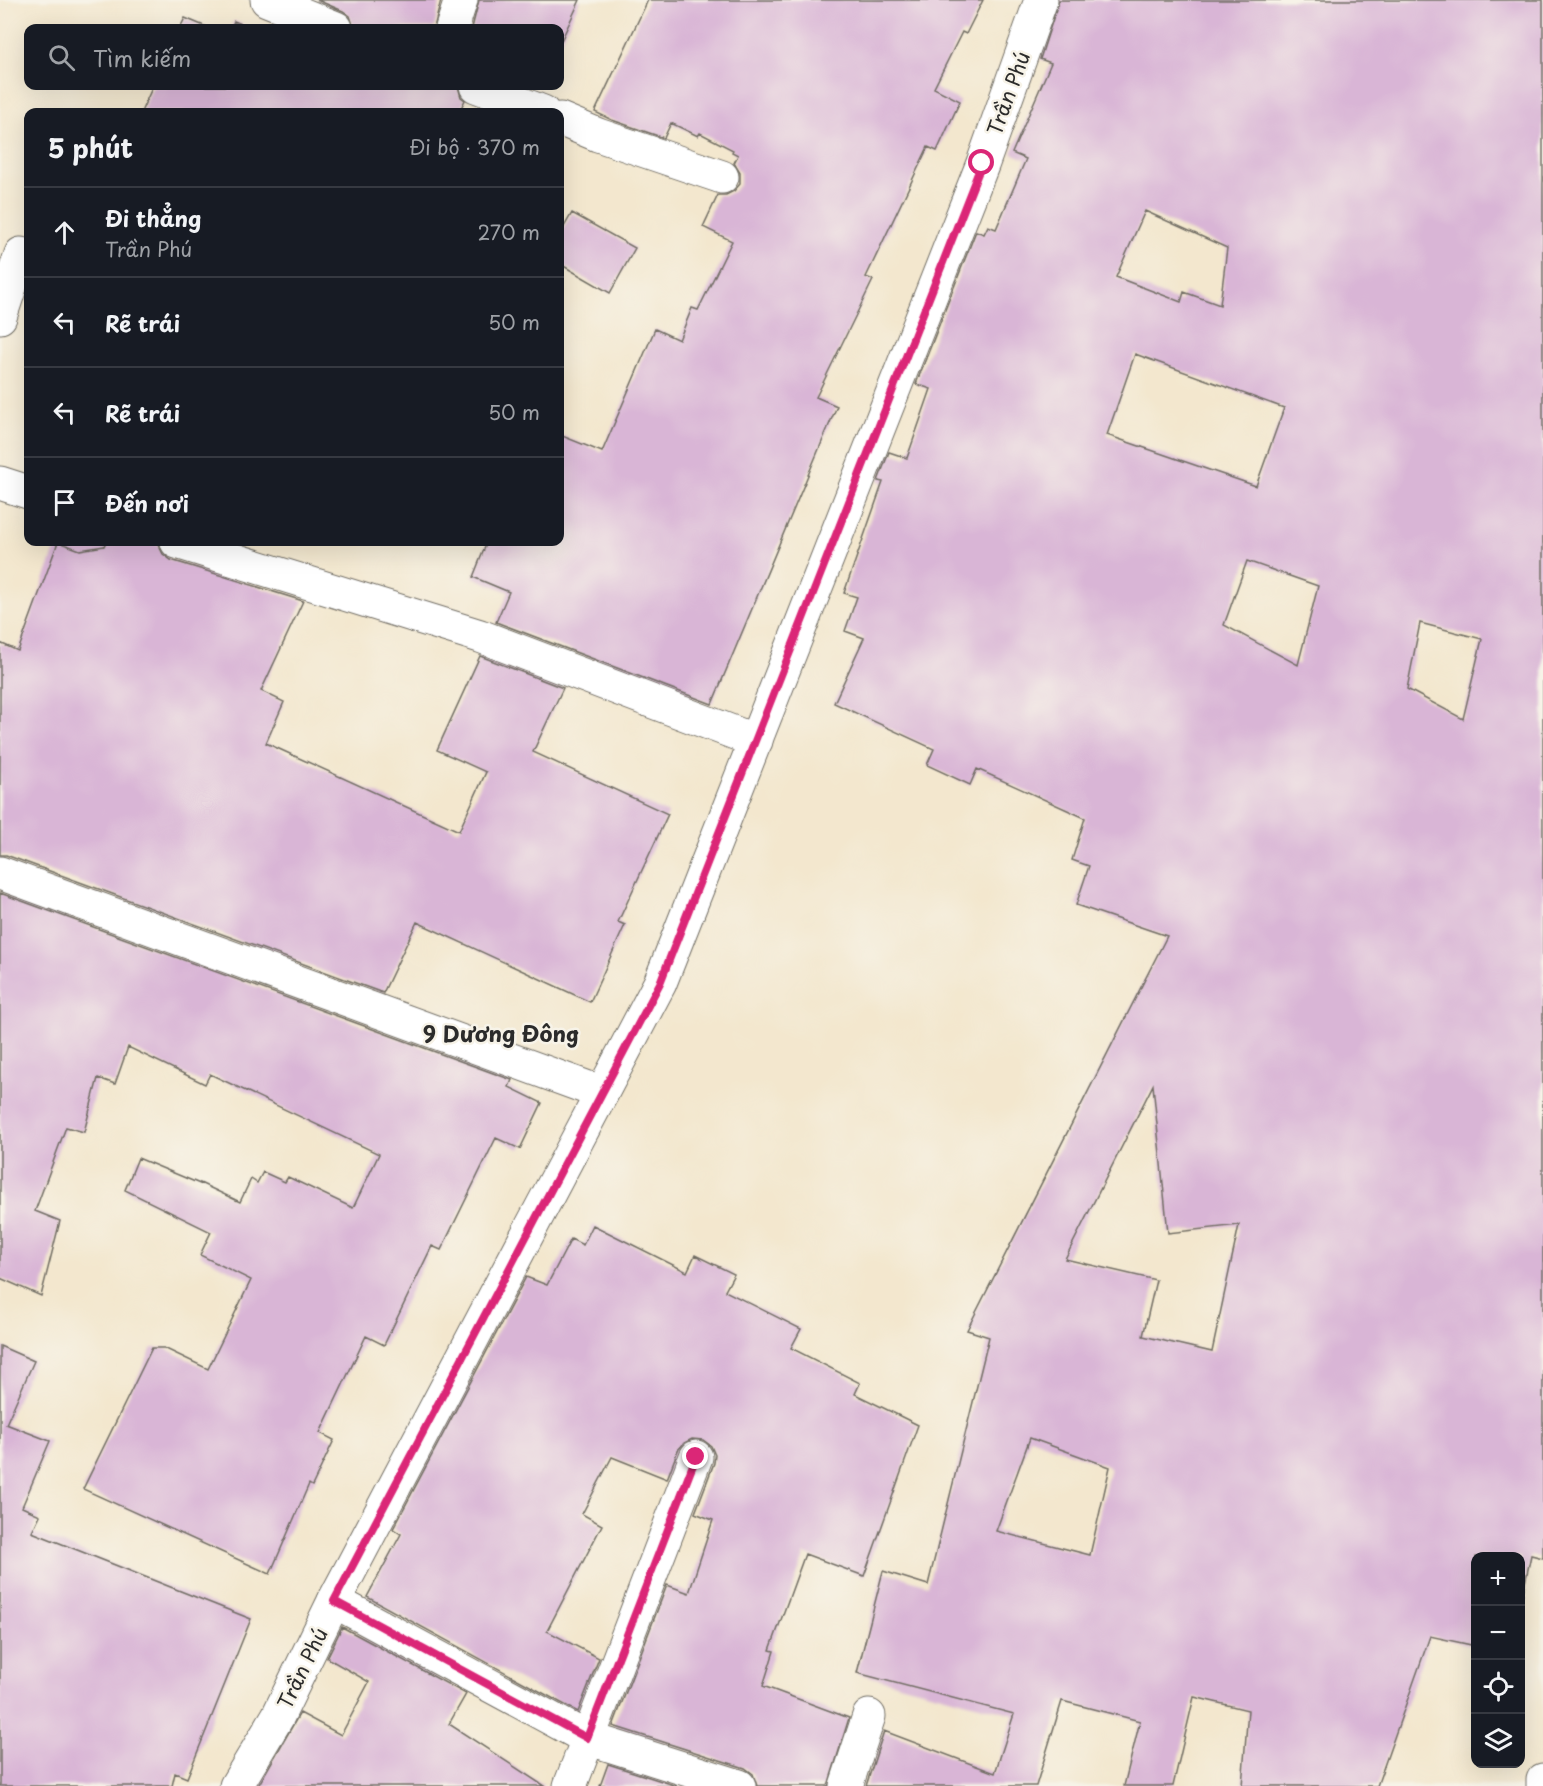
<!DOCTYPE html>
<html lang="vi">
<head>
<meta charset="utf-8">
<style>
	body { margin:0; font-family:"Playpen Sans",sans-serif; background:#20242c; color:#f1f3f6 }
	.controls { position:absolute; right:18px; bottom:18px; display:grid; overflow:hidden; border-radius:12px; box-shadow:0 6px 24px #0002 }
	.controls button { width:54px; height:54px; display:grid; place-items:center; padding:0; border:0; border-bottom:2px solid #363941; background:#171b24; color:#f1f3f6; font:30px sans-serif }
	.stop { position:absolute; width:18px; height:18px; margin:-14px; border:4px solid #db2777; border-radius:50%; background:#fff }
	.stop.end { background:#db2777; border-color:#fff; box-shadow:0 2px 6px #0008 }
	.list { margin:0; padding:0; list-style:none }
	h2 { display:flex; justify-content:space-between; align-items:center; height:78px; margin:0; padding:0 24px; font-size:26px }
	h2 small { font-size:20px; font-weight:400; color:#9ea1a6 }
	.list li { display:grid; grid-template-columns:39px 1fr auto; gap:18px; align-items:center; box-sizing:border-box; height:90px; padding:0 24px; border-top:2px solid #363941 }
	.list b { display:block; font-size:22px; white-space:nowrap }
	.list p { margin:0; font-size:20px; white-space:nowrap; color:#9ea1a6 }
	.list em { font-size:20px; font-style:normal; color:#9ea1a6 }
	.icon { flex:none; width:33px; height:33px; fill:none; stroke:currentColor; stroke-width:2; stroke-linecap:round; stroke-linejoin:round }
	.map { position:relative; flex:none; width:1543px; height:1786px; overflow:hidden }
	.search { position:absolute; background:#171b24; box-shadow:0 6px 24px #0002; left:24px; top:24px; width:540px; height:66px; display:flex; align-items:center; gap:15px; box-sizing:border-box; padding:0 21px; border-radius:12px; color:#9ea1a6; font-size:22px }
	.panel { position:absolute; background:#171b24; box-shadow:0 6px 24px #0002; left:24px; top:108px; width:540px; height:438px; border-radius:12px }
	.map>svg:first-child { display:block }
	.building { fill:#d9b5d6; fill-rule:evenodd }
	.lines { fill:none; stroke-linecap:round; stroke-linejoin:round }
	.street-casing { stroke:#716d64; stroke-width:35 }
	.secondary-casing { stroke:#716d64; stroke-width:35 }
	.street { stroke:#fff; stroke-width:33 }
	.secondary { stroke:#fff; stroke-width:33 }
	.route { stroke:#db2777; stroke-width:8 }
	.labels { text-anchor:middle; dominant-baseline:central; stroke-width:5; stroke-linejoin:round; paint-order:stroke }
	.street-label { font-size:20px; fill:#2b2b2b; stroke:#f7f3e8 }
	.quarter-label { font-size:22px; font-weight:bold; fill:#2b2b2b; stroke:#f7f3e8 }
</style>
</head>
<body>
<div class="map">
<svg width="1543" height="1786" viewBox="0 0 1543 1786">
	<rect width="100%" height="100%" fill="#f7f3e8"/>
	<filter id="ink" filterUnits="userSpaceOnUse"><feTurbulence type="fractalNoise" baseFrequency=".0167" numOctaves="2"/><feDisplacementMap in="SourceGraphic" scale="12" xChannelSelector="R" yChannelSelector="G"/><feConvolveMatrix kernelMatrix="1 2 1 2 8 2 1 2 1" color-interpolation-filters="sRGB"/></filter>
	<filter id="wash" filterUnits="userSpaceOnUse"><feTurbulence type="fractalNoise" baseFrequency=".008" numOctaves="4" result="noise"/><feDisplacementMap in="SourceGraphic" scale="24" xChannelSelector="R" yChannelSelector="G"/><feGaussianBlur stdDeviation="1.35" result="paint"/><feColorMatrix in="noise" values="0 0 0 0 0 0 0 0 0 0 0 0 0 0 0 0 0 1.4 0 .05"/><feComposite in="paint" operator="in"/></filter>
	<g filter="url(#wash)">
		<rect width="100%" height="100%" fill="#f3e7ce"/>
		<g id="blocks">
			<!-- building -->
			<path class="building" d="M317,0H441L434,28H354L350,16L343,11Z
				M479,0H580L560,43V28H472Z
				M648,0H983L966,34L962,32L934,88L960,101L937,151L928,147L866,277L873,280L816,397L837,406L712,704L496,622L509,592L473,577L487,542H560V435L602,452L655,329L679,340L692,308L698,310L732,241L703,227L718,195H726L734,191L740,184V173L734,163L738,155L732,152L733,150L700,133L698,136L671,123L664,138L612,120L595,112Z
				M1059,0H1543V1558L1531,1555L1521,1602V1557H1476V1646L1430,1636L1377,1786H1242L1248,1710L1194,1697L1173,1786H1124L1140,1721L1062,1701L1036,1786H866L884,1731L995,1773L1014,1714L857,1673L883,1571L928,1585L989,1337L967,1330L1167,936L1076,905L1089,866L1072,860L1085,818L977,769L970,785L927,765L934,749L834,703L864,638L845,631L857,597L844,593L883,482L878,481L889,452L907,458L931,389L916,384L976,231L984,234L988,226L996,229L1026,159L1012,153L1051,63L1040,59ZM1145,211L1227,248L1220,305L1184,292L1181,302L1116,277ZM1135,354L1284,408L1256,486L1107,435ZM1247,561L1318,586L1298,665L1224,625ZM1420,623L1482,639L1463,719L1407,689ZM1153,1085L1168,1233L1239,1225L1212,1352L1143,1336L1156,1280L1065,1259ZM1030,1438L1110,1467L1090,1555L996,1531Z
				M185,18L209,28H180Z
				M234,21L251,28H231Z
				M153,86H458L461,97L465,100L459,112H141Z
				M572,213L635,248L610,293L560,264V234Z
				M58,542L80,550L104,546L106,542H157L163,554L171,560L303,601L261,691L284,702L266,743L459,831L486,772L437,750L480,656L563,688L533,752L668,814L618,922L625,925L590,1002L417,922L383,993L6,855H0V643L18,651Z
				M0,893L512,1080L509,1087L542,1103L520,1149L496,1138L441,1250L432,1246L384,1345L366,1336L320,1433L334,1440L312,1486L309,1484L270,1574L83,1489L152,1348H164L208,1369L251,1280L200,1255L211,1232L125,1190L138,1158L200,1184V1183L240,1202L251,1179L257,1183L263,1172L285,1182L288,1177L353,1208L379,1154L210,1074L205,1084L128,1047L115,1084L98,1078L84,1132L66,1127L35,1211L60,1221L41,1296L0,1278Z
				M593,1225L687,1272L695,1255L734,1274L725,1291L801,1329L791,1348L860,1383L855,1394L918,1425L864,1576L805,1554L770,1650L774,1651L763,1686L849,1718L828,1786H757L753,1774L745,1768L613,1726L667,1585L689,1593L713,1520L695,1513L714,1463L715,1455L711,1446L703,1440L692,1439L684,1443L678,1450L667,1479L612,1457L582,1514L602,1525L547,1631L599,1658L578,1712L367,1597L401,1534L393,1529L526,1277L547,1285L571,1239L583,1245Z
				M0,1346L34,1361L6,1424L50,1441L22,1507L40,1515L32,1532L251,1619L187,1778L175,1773L172,1786H0Z
				M342,1627L466,1694L449,1724L544,1786H258L300,1713L341,1735L369,1682L327,1658Z
				M608,1764L677,1786H600Z"/>
		</g>
	</g>
	<g filter="url(#ink)">
		<use href="#blocks" fill-opacity="0" stroke="#716d64" stroke-width="1.5"/>
		<g class="lines">
			<!-- street casing -->
			<g class="street-casing">
				<path id="street" d="M267,0L336,28
					M452,28L461,0
					M476,86L543,112
					M560,119L598,135L722,177
					M0,317L21,254
					M0,483L28,492
					M177,542L480,636L756,741
					M0,873L602,1093
					M334,1601L587,1738L739,1786
					M570,1786L696,1457
					M846,1786L869,1716
					M1543,1786V1780"/>
			</g>
			<!-- secondary casing -->
			<g class="secondary-casing">
				<path id="secondary" d="M236,1786L278,1716L334,1601L660,983L983,163L1041,0"/>
			</g>
			<!-- street -->
			<use href="#street" class="street"/>
			<!-- secondary -->
			<use href="#secondary" class="secondary"/>
		</g>
	</g>
	<g class="lines" filter="url(#ink)">
		<!-- route -->
		<path class="route" d="M696,1457L587,1738L334,1601L660,983L982,163"/>
	</g>
	<g class="labels">
		<!-- street labels -->
		<g class="street-label">
			<text transform="translate(1008 93) rotate(-70)">Trần Phú</text>
			<text transform="translate(302 1668) rotate(-64)">Trần Phú</text>
		</g>
		<!-- quarter labels -->
		<g class="quarter-label">
			<text x="501" y="1032">9 Dương Đông</text>
		</g>
	</g>
</svg>
<div class="controls">
<button>+</button>
<button>−</button>
<button><svg class="icon" aria-label="locate" viewBox="0 0 24 24"><circle cx="12" cy="12" r="6"/><path d="M12 2v4M12 18v4M2 12h4M18 12h4"/></svg></button>
<button><svg class="icon" aria-label="layers" viewBox="0 0 24 24"><path d="M12 4l9 5-9 5-9-5zM3 14l9 5 9-5"/></svg></button>
</div>
<div class="stop" style="left:982px;top:163px"></div>
<div class="stop end" style="left:696px;top:1457px"></div>
<div class="search"><svg class="icon" aria-label="search" viewBox="0 0 24 24"><circle cx="10" cy="10" r="6"/><path d="M15 15l6 6"/></svg>Tìm kiếm</div>
<section class="panel">
<h2>5 phút<small>Đi bộ · 370 m</small></h2>
<ul class="list">
<li><svg class="icon" aria-label="ahead" viewBox="0 0 24 24"><path d="M12 20V5M6 11l6-6 6 6"/></svg><div><b>Đi thẳng</b><p>Trần Phú</p></div><em>270 m</em></li>
<li><svg class="icon" aria-label="left" viewBox="0 0 24 24"><path d="M17 20v-9H6M10 6l-5 5 5 5"/></svg><div><b>Rẽ trái</b></div><em>50 m</em></li>
<li><svg class="icon" aria-label="left" viewBox="0 0 24 24"><path d="M17 20v-9H6M10 6l-5 5 5 5"/></svg><div><b>Rẽ trái</b></div><em>50 m</em></li>
<li><svg class="icon" aria-label="arrive" viewBox="0 0 24 24"><path d="M6 21V4h12l-3 4 3 4H6"/></svg><div><b>Đến nơi</b></div></li>
</ul>
</section>
</div>
</body>
</html>
